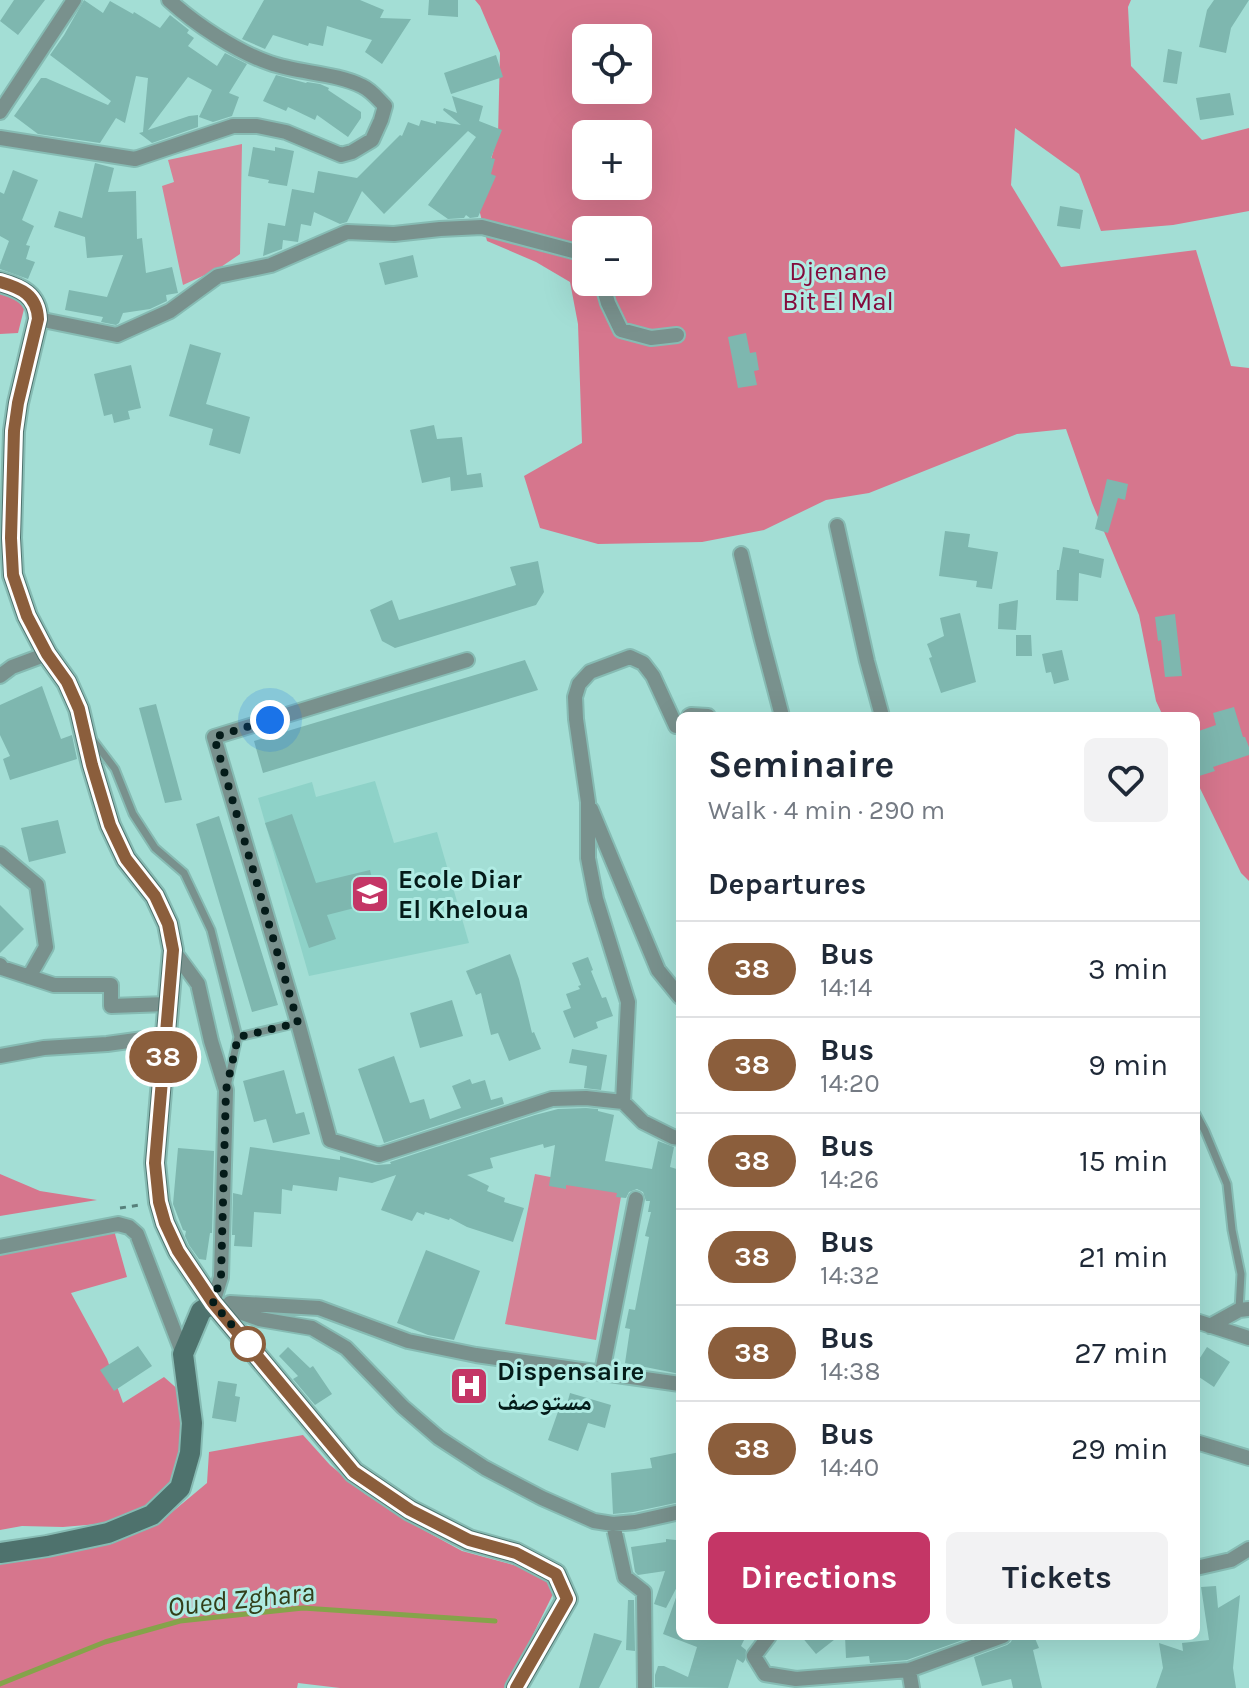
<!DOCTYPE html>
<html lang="en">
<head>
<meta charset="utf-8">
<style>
	body { margin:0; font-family:Karla,"Noto Naskh Arabic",sans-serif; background:#f2f2f3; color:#1f2937; height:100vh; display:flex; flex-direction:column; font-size:30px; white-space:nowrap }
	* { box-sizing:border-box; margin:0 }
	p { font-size:26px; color:#747a83 }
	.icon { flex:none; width:44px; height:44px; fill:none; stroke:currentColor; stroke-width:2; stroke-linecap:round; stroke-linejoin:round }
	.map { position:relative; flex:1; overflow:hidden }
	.drawer { position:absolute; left:676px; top:712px; width:524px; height:928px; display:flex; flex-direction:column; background:#fff; border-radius:12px; box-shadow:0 8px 32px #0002 }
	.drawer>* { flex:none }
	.badge { padding:0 16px; border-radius:26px; font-size:28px; line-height:52px }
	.controls { position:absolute; left:572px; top:24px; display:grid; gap:16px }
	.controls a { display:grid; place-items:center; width:80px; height:80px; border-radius:12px; background:#fff; box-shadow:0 8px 32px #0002; font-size:40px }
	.you { position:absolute; width:40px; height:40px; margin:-20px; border:6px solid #fff; border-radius:50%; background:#1a73e8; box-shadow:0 0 0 12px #1a73e833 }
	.map>.badge { position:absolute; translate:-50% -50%; box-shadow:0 0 0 4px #fff }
	h2 { padding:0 32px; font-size:30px; line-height:72px }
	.round { display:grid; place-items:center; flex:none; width:84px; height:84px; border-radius:12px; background:#f2f2f3 }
	.overview { display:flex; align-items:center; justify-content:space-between; height:136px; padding:0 32px }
	h1 { font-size:38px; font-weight:700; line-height:60px }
	.button { display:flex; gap:16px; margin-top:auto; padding:16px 32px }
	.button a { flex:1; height:92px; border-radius:12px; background:#c43666; color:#fff; font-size:32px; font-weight:700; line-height:92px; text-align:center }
	.button a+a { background:#f2f2f3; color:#1f2937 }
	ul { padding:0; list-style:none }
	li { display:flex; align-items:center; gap:24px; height:96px; padding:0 32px; border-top:2px solid #e0e1e3 }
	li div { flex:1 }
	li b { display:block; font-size:30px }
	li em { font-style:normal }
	li .badge { min-width:88px; font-weight:700; text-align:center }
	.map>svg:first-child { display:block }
</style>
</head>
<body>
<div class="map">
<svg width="1249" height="1688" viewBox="0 0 1249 1688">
	<rect width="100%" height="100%" fill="#a3ded5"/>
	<path fill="#8ed2c8" d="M375 781 394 843 437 832 469 943 309 976 258 798 312 782 316 797Z"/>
	<path fill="#d68195" d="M242 144 240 254 218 269 183 285 162 186 174 182 168 160Z
		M535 1174 622 1191 596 1340 505 1324Z"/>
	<path fill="#d6768d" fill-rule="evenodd" d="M475 0H1131L1128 7 1131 66 1202 140 1249 128V211L1173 225 1101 231 1079 174 1015 128 1011 185 1061 267 1196 250 1231 366 1249 368V881L1241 873 1196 780V716H1163L1156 701 1139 615 1092 503 1066 429 1017 434 869 493 826 500 764 530 702 542 598 544 540 528 524 476 582 443 578 324 570 282 536 262 487 241 478 205 498 135 500 53 480 6ZM586 38H638V90H586ZM586 134H638V186H586ZM586 230H638V282H586Z
		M0 283 25 305 18 333 0 334Z
		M0 1174 40 1191 97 1200 0 1216Z
		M112 1223 127 1277 71 1293 107 1359 123 1403 164 1377 181 1392 183 1429 175 1486 142 1512 98 1524 63 1527 22 1526 0 1530V1241Z
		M303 1435 330 1465 365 1494 418 1527 462 1551 543 1573 554 1592 514 1673 511 1688H340L298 1683 297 1688H0V1559L108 1540 165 1518 207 1483 209 1452Z"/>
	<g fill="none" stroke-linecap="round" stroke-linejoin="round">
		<path stroke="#85a34a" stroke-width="5" d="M0 1684 105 1642 180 1621 303 1608 495 1621"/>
	</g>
	<path fill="#7eb7af" d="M14 0H45L18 35 0 21Z
		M84 0 103 13 110 1 133 14 134 12 160 28 170 15 189 30 187 33 194 38 188 46 217 66 225 53 247 64 229 93 239 97 232 116 213 122 199 117 212 90 188 77 148 130 189 116 198 115V127L152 143 139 133 143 132 148 78 136 76 125 123 116 118 100 143 38 134 14 116 41 78H46L108 105 111 101 50 55 64 35Z
		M264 0H360L384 10 380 18 411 19 382 64 365 52 372 40 327 26 323 46 309 43 308 46 273 35 265 49 242 39Z
		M429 0H458V17L428 15Z
		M1214 0H1249L1231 28 1226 53 1199 47 1207 10Z
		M1168 49 1182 52 1177 84 1163 82Z
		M496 55 503 77 451 94 444 73Z
		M276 75 306 83 307 82 320 84 329 88 328 90 361 112V118L348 137 317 115 315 120 288 107 286 111 263 101Z
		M1230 93 1234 115 1200 120 1196 98Z
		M452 96 483 106 479 121 502 130 491 158 495 159 491 174 496 176 478 217 470 218 466 215 464 218 448 219 428 205 476 137 468 131 384 214 362 191 347 222 340 224 314 212 311 226 301 224 298 242 283 240 282 249 263 256 268 223 285 226 292 189 314 193 318 171 357 178 400 135 402 136 408 122 419 126 421 120 436 124V121L461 125 443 110 444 108 457 113Z
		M253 147 275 151V147L294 151 287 186 268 183 269 180 248 176Z
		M95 163 114 168 108 192 136 191 137 239 142 238 146 273 172 267 178 293 166 295 167 301 150 309 123 313 119 323 116 325 101 322 103 317 65 310 69 290 107 297 123 255 87 258 85 237 54 227 59 211 82 218Z
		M13 170 38 180 22 220 34 226 26 245 30 246 26 259 35 262 28 279 0 269V265L9 241 0 236V192L4 194Z
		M1060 206 1083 210 1080 229 1057 226Z
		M413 255 418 277 385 285 379 263Z
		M746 333 750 353 756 352 759 370 754 371 757 385 738 388 728 337Z
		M190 344 221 353 206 404 250 417 240 454 209 445 213 429 169 416Z
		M131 365 141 408 128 411 130 419 114 423 112 414 104 416 94 374Z
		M434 425 437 439 462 437 467 475 481 473 483 487 451 491 450 477 422 483 410 430Z
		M1107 479 1128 484 1125 500 1118 498 1108 533 1095 529Z
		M945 531 970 534 968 547 998 552 992 589 976 587 977 581 939 576Z
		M1063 547 1079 550V553L1104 559 1101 578 1079 573 1078 601 1056 600 1057 570H1059Z
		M538 561 544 592 536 605 395 648 382 641 370 610 392 600 399 620 516 585 510 567Z
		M1018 600 1016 630 998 629 999 604Z
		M960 613 976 682 941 693 929 658 932 657 927 644 944 636 940 618Z
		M1175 614 1182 676 1165 677 1161 640 1158 641 1155 617Z
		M1016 635H1031L1032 656H1016Z
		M1062 650 1069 680 1054 684 1051 672 1046 673 1042 654Z
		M525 660 538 690 263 773 254 741Z
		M42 686 61 739 72 735 77 759 10 780 3 759 10 756 0 735V705Z
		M156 704 182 800 165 803 139 708Z
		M1234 707 1243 737H1245L1249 747V755L1213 767 1215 771 1196 777V732L1216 725 1213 713Z
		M292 814 316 883 370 870 378 902 327 915 336 939 309 948 265 823Z
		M219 816 278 1005 252 1012 196 824Z
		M58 820 66 853 29 862 21 828Z
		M0 905 24 929 0 953Z
		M510 954 519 979 532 1033 534 1032 541 1049 509 1061 498 1033 491 1035 481 993 476 995 466 971Z
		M588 957 593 970 591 971 602 998 606 997 613 1016 596 1022 598 1028 574 1038 563 1011 571 1008 566 994 580 989 578 986 581 985 572 963Z
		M452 1000 463 1036 420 1048 410 1013Z
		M572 1049 607 1055 601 1090 584 1088 587 1066 569 1063Z
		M394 1056 410 1103 424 1099 430 1119 461 1108 452 1086 470 1079 472 1084 485 1080 491 1100 502 1097 504 1104 384 1143 358 1069Z
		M284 1070 296 1114 304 1112 310 1134 273 1143 266 1119 254 1122 243 1081Z
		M586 1108 598 1109V1111L614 1115 605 1161 652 1169 658 1141 674 1147 670 1167 680 1170V1374L625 1363 630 1329 625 1328 629 1309 635 1310 649 1237 645 1236 651 1212H648L650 1201H646L643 1192 637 1189 629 1192 626 1198 616 1197 617 1193 566 1185V1189L549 1186 555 1145 544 1148 543 1144 490 1158 493 1168 467 1175 489 1186 487 1191 505 1198 504 1202 524 1208 513 1242 467 1227 450 1218 449 1220 425 1212 424 1215 417 1212 412 1221 381 1210 396 1175 372 1183 339 1177 337 1191 293 1185 292 1191 282 1189 281 1214 254 1212 252 1247 234 1246 235 1235H232L233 1193 242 1195 250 1147 340 1160V1156L376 1165 391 1164 390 1162 535 1115 558 1109Z
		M178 1148 214 1151 212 1233H210L206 1260 199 1259 189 1245 185 1236 186 1231 183 1230 173 1204Z
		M426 1250 480 1271 454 1340 428 1335 397 1323Z
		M138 1346 152 1366 114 1391 100 1370Z
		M288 1347 310 1368 313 1366 332 1394 315 1405 293 1379 298 1376 279 1356Z
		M1207 1347 1230 1362 1214 1387 1196 1375V1364Z
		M218 1381 237 1384 235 1396 240 1397 236 1422 212 1418Z
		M570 1393 611 1405 605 1428 588 1423 578 1451 548 1440 560 1406 566 1408Z
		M680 1452V1502L633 1512 613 1514 611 1473 652 1468 650 1458Z
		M678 1533 680 1534V1581L666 1608 654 1604 665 1571 638 1575 635 1572 631 1547 666 1542V1539L676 1540Z
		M1216 1586 1218 1608 1240 1595 1233 1668 1236 1688H1156L1163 1668 1159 1643 1183 1651 1182 1643 1209 1640 1201 1587Z
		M678 1592H680V1636H746L741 1646 746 1650 745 1660 743 1663 737 1659 728 1688 655 1687V1675L658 1666H664L688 1677 697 1647 663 1634Z
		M628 1600H634L635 1651 626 1650Z
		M594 1633 622 1641 599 1688H579Z
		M801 1636H839L816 1654Z
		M845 1636H974L907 1660 870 1663 869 1656 846 1658Z
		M1013 1636H1034L1039 1648 1033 1650 1042 1688H1013L1011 1679 982 1686 974 1657 1007 1645 1011 1642Z"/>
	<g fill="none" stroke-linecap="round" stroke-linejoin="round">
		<g stroke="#86bbb3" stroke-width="11">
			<path id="lane" d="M93 740 115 769 133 814 155 848 184 873 211 930 238 1037 227 1086
				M238 1037 298 1023
				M1196 1114 1205 1131 1227 1184 1232 1230 1241 1274 1239 1310"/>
		</g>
		<g stroke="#86bbb3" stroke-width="18">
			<path id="street" d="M0 112 74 0
				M0 138 135 159 233 126H257L286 132 341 155 352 152 372 140 381 120 385 106C378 99 371 90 362 86 336 73 298 73 270 63 237 52 195 24 169 0
				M602 282 608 303 621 330 651 338 677 335
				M38 319 117 335 170 311 218 276 271 265 347 232 394 234 440 229 482 227 577 252 586 258
				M837 526 867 661 882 716
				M741 554 761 636 782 716
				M467 660 214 737 298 1023 330 1140 379 1155 552 1099 586 1098 623 1102 643 1122 673 1137 680 1138
				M0 676 12 667 47 654
				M689 716 691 715 708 716
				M591 809 658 970 680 997
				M0 854 37 885 46 947 29 977
				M173 950 198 984 211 1041 226 1090 221 1277 213 1303
				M0 965 2 968 54 985H111V1006L167 1004
				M0 1056 44 1048 107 1044 165 1036
				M623 1102 628 1002 596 899 588 858V802L576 719 575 697 579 684 590 672 630 657 643 663 653 676 676 726
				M0 1247 118 1224 129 1227 137 1234 183 1354
				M230 1303 319 1308 408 1341 476 1355 680 1384
				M216 1304 259 1319 312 1328 346 1348 403 1407 439 1438 485 1468 542 1498 594 1521 613 1524 635 1522 680 1512
				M1196 1321 1249 1338
				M1210 1326 1239 1310 1249 1309
				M602 1372 636 1199
				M1196 1442 1249 1458
				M613 1524 625 1577 644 1592 645 1688
				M1196 1568 1231 1560 1249 1549
				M769 1636 754 1656 765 1674 796 1679 909 1670 912 1688
				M909 1670 1003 1636"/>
		</g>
		<g stroke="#86bbb3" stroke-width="24">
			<path id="secondary" d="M0 282C21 288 37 295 38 319L18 403 14 431 11 538 13 575 27 616 47 654 67 682 79 709 92 765 110 825 126 859 155 896 168 924 173 950 155 1163 159 1202 165 1223 178 1251 213 1303 354 1472 410 1510 469 1540 516 1553 556 1574 567 1599 516 1688
				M0 1553 47 1546 108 1533 152 1515 180 1488 190 1453 192 1423 183 1354 201 1311 213 1303"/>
		</g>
		<path stroke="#57807b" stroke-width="3" stroke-dasharray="6 6" stroke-linecap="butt" d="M120 1208 140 1205"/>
		<use href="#lane" stroke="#79918d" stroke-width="7"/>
		<use href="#street" stroke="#79918d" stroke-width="14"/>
		<use href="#secondary" stroke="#4e726d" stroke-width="20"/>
	</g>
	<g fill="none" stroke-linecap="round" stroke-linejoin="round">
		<g stroke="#fff" stroke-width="18">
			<path id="line" d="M0 282C21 288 37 295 38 319L18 403 14 431 11 538 13 575 27 616 47 654 67 682 79 709 92 765 110 825 126 859 155 896 168 924 173 950 155 1163 159 1202 165 1223 178 1251 213 1303 354 1472 410 1510 469 1540 516 1553 556 1574 567 1599 516 1688"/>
		</g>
		<use href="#line" stroke="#8b5e3c" stroke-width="12"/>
		<path stroke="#041b19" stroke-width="8" stroke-dasharray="0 14.4" d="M248 1344 249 1345 213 1303 221 1277 226 1090 238 1037 298 1023 214 737 270 720"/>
	</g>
	<defs>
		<g id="school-square" transform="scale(2)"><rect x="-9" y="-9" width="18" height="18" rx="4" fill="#c43666" stroke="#b0ebe3"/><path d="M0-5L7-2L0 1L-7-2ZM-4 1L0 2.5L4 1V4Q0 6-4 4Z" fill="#fff"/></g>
		<g id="hospital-square" transform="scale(2)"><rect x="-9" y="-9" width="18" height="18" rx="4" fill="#c43666" stroke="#b0ebe3"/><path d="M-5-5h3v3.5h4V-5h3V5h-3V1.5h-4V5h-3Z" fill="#fff"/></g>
	</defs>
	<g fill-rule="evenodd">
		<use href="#school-square" x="370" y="894"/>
		<use href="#hospital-square" x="469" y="1386"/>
	</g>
	<circle fill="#fff" stroke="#8b5e3c" stroke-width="4" cx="248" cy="1344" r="16"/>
	<g text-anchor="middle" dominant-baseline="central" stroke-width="6" stroke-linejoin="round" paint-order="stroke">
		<g font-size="26" fill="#830b3c" stroke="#b0ebe3">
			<text x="838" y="271">Djenane<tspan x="838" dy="30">Bit El Mal</tspan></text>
		</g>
		<g font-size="26" font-weight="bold" fill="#041b19" stroke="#b0ebe3" text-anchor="start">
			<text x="398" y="879">Ecole Diar<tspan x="398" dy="30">El Kheloua</tspan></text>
			<text x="497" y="1371">Dispensaire<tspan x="497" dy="30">مستوصف</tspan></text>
		</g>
		<g font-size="28" font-style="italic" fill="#323f1a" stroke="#b0ebe3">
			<text transform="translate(241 1599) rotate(-6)">Oued Zghara</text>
		</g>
	</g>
</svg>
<div class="controls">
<a><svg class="icon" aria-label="locate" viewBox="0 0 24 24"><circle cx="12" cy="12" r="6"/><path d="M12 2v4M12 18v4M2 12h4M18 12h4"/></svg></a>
<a>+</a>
<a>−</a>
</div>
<div class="you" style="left:270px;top:720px"></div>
<b class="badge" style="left:163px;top:1057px;background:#8b5e3c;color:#fff">38</b>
<section class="drawer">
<div class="overview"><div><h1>Seminaire</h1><p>Walk · 4 min · 290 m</p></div><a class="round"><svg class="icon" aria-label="heart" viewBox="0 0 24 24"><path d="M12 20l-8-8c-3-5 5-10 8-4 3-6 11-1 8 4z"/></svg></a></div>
<h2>Departures</h2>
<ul>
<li><span class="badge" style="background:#8b5e3c;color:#fff">38</span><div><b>Bus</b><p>14:14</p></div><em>3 min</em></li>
<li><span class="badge" style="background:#8b5e3c;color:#fff">38</span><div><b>Bus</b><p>14:20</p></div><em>9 min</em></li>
<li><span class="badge" style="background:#8b5e3c;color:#fff">38</span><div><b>Bus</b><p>14:26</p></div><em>15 min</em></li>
<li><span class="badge" style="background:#8b5e3c;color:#fff">38</span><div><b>Bus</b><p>14:32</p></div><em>21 min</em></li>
<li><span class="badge" style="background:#8b5e3c;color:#fff">38</span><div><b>Bus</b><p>14:38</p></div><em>27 min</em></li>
<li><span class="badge" style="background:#8b5e3c;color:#fff">38</span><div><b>Bus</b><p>14:40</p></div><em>29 min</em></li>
</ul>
<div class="button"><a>Directions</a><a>Tickets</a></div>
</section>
</div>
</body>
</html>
